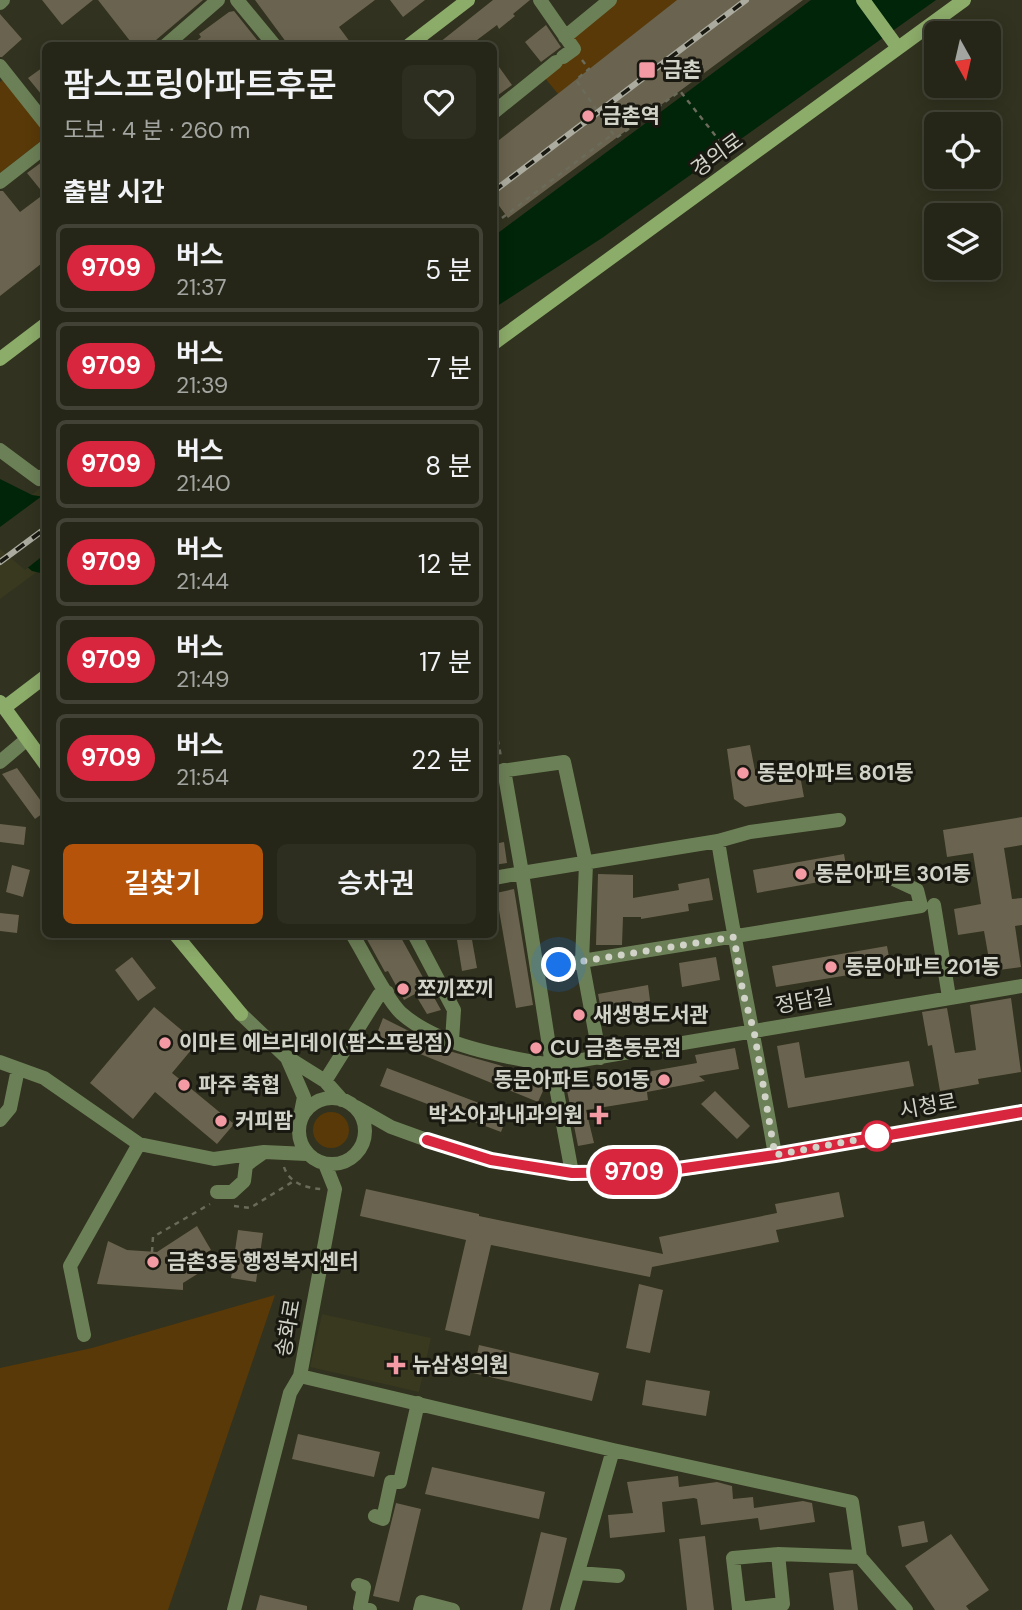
<!DOCTYPE html>
<html lang="ko">
<head>
<meta charset="utf-8">
<style>
	body { margin:0; font-family:"DM Sans","Noto Sans KR",sans-serif; background:#2d2e20; color:#f1f3f6; height:100vh; display:flex; flex-direction:column; font-size:26px; white-space:nowrap }
	* { box-sizing:border-box; margin:0 }
	p { font-size:23px; color:#a3a5a1 }
	.icon { flex:none; width:38px; height:38px; fill:none; stroke:currentColor; stroke-width:2; stroke-linecap:round; stroke-linejoin:round }
	.map { position:relative; flex:1; overflow:hidden }
	.panel { position:absolute; left:42px; top:42px; width:455px; height:896px; display:flex; flex-direction:column; background:#252617; border-radius:10px; box-shadow:0 4px 18px #0003,0 0 0 2px #424336 }
	.panel>* { flex:none }
	.badge { padding:0 14px; border-radius:23px; font-size:24px; line-height:46px }
	.needle { width:46px; rotate:172deg }
	.fabs { position:absolute; left:924px; top:21px; display:grid; gap:14px }
	.fabs a { display:grid; place-items:center; width:77px; height:77px; border-radius:10px; background:#252617; box-shadow:0 4px 18px #0003,0 0 0 2px #424336; font-size:35px }
	.you { position:absolute; width:35px; height:35px; margin:-18px; border:5px solid #fff; border-radius:50%; background:#1a73e8; box-shadow:0 0 0 10px #1a73e833 }
	.map>.badge { position:absolute; translate:-50% -50%; box-shadow:0 0 0 4px #fff }
	h2 { padding:0 21px; font-size:26px; line-height:63px }
	.round { display:grid; place-items:center; flex:none; width:74px; height:74px; border-radius:10px; background:#2d2e20 }
	.summary { display:flex; align-items:center; justify-content:space-between; height:119px; padding:0 21px }
	h1 { font-size:33px; font-weight:600; line-height:52px }
	.action { display:flex; gap:14px; margin-top:auto; padding:14px 21px }
	.action a { flex:1; height:80px; border-radius:10px; background:#b45309; color:#fff; font-size:28px; font-weight:600; line-height:80px; text-align:center }
	.action a+a { background:#2d2e20; color:#f1f3f6 }
	ul { padding:0; list-style:none }
	li { display:flex; align-items:center; gap:21px; height:88px; margin:0 14px 10px; padding:0 7px; border:4px solid #424336; border-radius:10px }
	li div { flex:1 }
	li b { display:block; font-size:26px }
	li em { font-style:normal }
	li .badge { min-width:77px; font-weight:700; text-align:center }
	.map>svg:first-child { display:block }
</style>
</head>
<body>
<div class="map">
<svg width="1022" height="1610" viewBox="0 0 1022 1610">
	<rect width="100%" height="100%" fill="#31321f"/>
	<path fill="#39391f" d="M45 484V566L0 599V520Z
		M322 1314 431 1338 419 1392 310 1367Z"/>
	<path fill="#593908" d="M617 0H678L558 94 545 78 572 37Z
		M5 78 45 130 46 137 0 173V82Z
		M313 1130a18 18 0 1 1 36 0a18 18 0 1 1-36 0Z
		M275 1295 168 1610H0V1368L92 1348Z"/>
	<path fill="#002509" d="M811 0H936L602 238 494 308V236Z
		M0 479 32 495 45 497V574L32 571 0 544Z"/>
	<path fill="#31321f" d="M46 493 45 554 25 570 0 549V527Z"/>
	<path fill="#6a634f" d="M42 0H93L62 25Z
		M98 0H203L149 46H134Z
		M255 0H375L339 27 353 46H289Z
		M390 0H425L403 17Z
		M493 0H530L513 14 515 16 499 29 497 25 469 46H435Z
		M677 0H803L508 218 494 199V144Z
		M234 11 262 46H191L201 37 199 34 229 12Z
		M0 14 22 39 2 57H0Z
		M546 25 561 47 541 62 525 42Z
		M494 60 512 85 494 98Z
		M46 65V100L28 78Z
		M46 159V260L0 296V191H3L20 212 44 194 27 173Z
		M750 745 756 776 799 770 804 797 745 807 734 799 727 749Z
		M17 768 46 808V811L35 819 2 774Z
		M1022 817V845L1004 848 1012 899 1022 898V925L1015 926 1021 967 991 971 984 931 958 935 954 909 981 904 973 853 947 857 943 830Z
		M0 824 26 827 24 845 0 842Z
		M504 842 507 863 494 865V844Z
		M844 854 848 877 757 893 753 870Z
		M12 865 30 870 23 897 6 892Z
		M598 874 633 875V898L679 890 678 884 709 878 713 900 688 904 689 911 641 919V917H623L622 945H596Z
		M514 889 533 1005 516 1008 496 893Z
		M0 913 19 915 17 933 0 931Z
		M364 934H399L441 1010 427 1014 415 994 404 1000 388 971 385 972Z
		M456 934H471L477 968 462 971Z
		M887 946 891 968 776 987 772 966Z
		M132 957 156 988 138 1001 115 970Z
		M716 957 720 980 682 987 679 963Z
		M648 985 651 1008 602 1016 598 994Z
		M1011 998 1021 1072 978 1079 979 1084 940 1091 932 1045 928 1046 922 1012 947 1008 955 1053 976 1050 970 1005Z
		M154 1007 197 1043 172 1073 234 1124 217 1144 155 1092 133 1119 90 1083Z
		M383 1018 449 1051 499 1065 546 1084 538 1102 376 1036Z
		M799 1042 805 1078 909 1061 914 1086 788 1108 777 1046Z
		M735 1048 739 1069 699 1076 705 1081 647 1092 648 1100 586 1110 594 1143 578 1146 564 1075 566 1072 577 1071 581 1088 642 1078 641 1073 697 1063 695 1055Z
		M387 1068 508 1114 501 1132 380 1086Z
		M715 1091 750 1126 737 1139 701 1104Z
		M366 1189 479 1214V1216L663 1254 659 1237 777 1213 775 1204 839 1192 844 1217 776 1230 779 1242 652 1267 650 1277 491 1245 470 1336 445 1330 466 1240 360 1216Z
		M197 1226 211 1250 200 1256 207 1268 183 1283V1290L97 1284 108 1241 127 1250 157 1252Z
		M238 1230 263 1233 256 1282 231 1278Z
		M639 1284 663 1290 650 1353 626 1348Z
		M479 1345 599 1373 592 1401 473 1373Z
		M646 1380 710 1391 706 1416 642 1405Z
		M298 1434 380 1452 374 1477 292 1459Z
		M432 1467 545 1492 539 1519 425 1494Z
		M678 1476 679 1487 717 1482 732 1486 733 1499 753 1497 754 1508 803 1501 812 1503 815 1522 760 1530 758 1518 701 1525 697 1499 694 1498 662 1502 665 1532 610 1538 608 1515 633 1513 627 1482Z
		M396 1503 421 1509 399 1602 373 1596Z
		M924 1521 928 1542 902 1547 898 1526Z
		M541 1532 567 1538 550 1610H522Z
		M951 1534 989 1590 966 1606 969 1610H935L905 1566Z
		M705 1536 714 1610H687L679 1539Z
		M853 1570 858 1610H834L829 1573Z
		M260 1595 307 1606V1610H256Z"/>
	<g fill="none" stroke-linecap="round" stroke-linejoin="round">
		<path stroke="#6a6b5b" stroke-width="2.5" stroke-dasharray="5 5" stroke-linecap="butt" d="M582 60 589 69 576 80 616 138 680 91 730 154
			M494 224 613 134
			M494 720 501 757
			M284 1167C289 1183 306 1188 321 1189
			M234 1206 250 1208 294 1181
			M152 1252 153 1237 210 1204"/>
		<path stroke="#6c8057" stroke-width="14" d="M237 0 275 46
			M540 0 574 49 563 57
			M0 3 3 0
			M565 37 610 0
			M165 46 218 0
			M0 66 46 124
			M494 112 556 62
			M0 182 46 146
			M0 450 39 479 46 474
			M0 762 26 740
			M504 770 522 873 718 841 750 832 839 820
			M494 772 564 762 586 864 582 961 600 1058
			M718 841C735 947 757 1050 775 1155
			M934 905 949 997
			M352 934C364 953 386 999 401 1013 438 1046 505 1057 552 1065L522 873 494 878
			M414 934 454 1010 452 1041
			M537 970 582 961 921 906 917 890 876 871
			M241 1014 285 1056 325 1081 342 1100
			M287 1058 304 1097 300 1117
			M0 1062 44 1078 139 1144 214 1159 264 1152
			M325 1081 379 995 387 992
			M299 1131a33 33 0 1 1 66 0a33 33 0 1 1-66 0Z
			M356 1107 391 1127 427 1140
			M0 1120 10 1108 18 1069
			M572 1173 552 1065 1022 986
			M217 1192H232L244 1181 246 1165 264 1152 307 1154
			M84 1335 70 1266 139 1144
			M300 1376 335 1189 325 1164
			M375 1516 383 1519 391 1482H400L418 1403
			M778 1554 783 1604 739 1609 733 1558 778 1554 860 1557
			M578 1573 618 1576
			M358 1585 364 1587 360 1608 370 1610
			M234 1610 290 1393 300 1376 613 1450 852 1502 860 1557 906 1610
			M420 1610 422 1602 453 1610
			M567 1610 613 1450"/>
		<path stroke="#8cac6a" stroke-width="14" d="M863 0 898 48
			M408 46 468 0
			M494 343 964 0
			M0 359 46 324
			M0 702 46 765
			M4 708 46 676
			M175 934 241 1014
			M427 1140 491 1160 572 1173H657L775 1155 1022 1112"/>
		<g stroke="#abac9f" stroke-width="6">
			<path id="rail" d="M494 191 746 0
				M0 562 46 528"/>
		</g>
		<use href="#rail" stroke="#191911" stroke-width="3.5" stroke-dasharray="10" stroke-linecap="butt"/>
	</g>
	<g fill="none" stroke-linecap="round" stroke-linejoin="round">
		<g stroke="#fff" stroke-width="16">
			<path id="line" d="M427 1140 491 1160 572 1173 657 1172 775 1155 1022 1112"/>
		</g>
		<use href="#line" stroke="#d7263d" stroke-width="10"/>
		<path stroke="#d2d3c8" stroke-width="7" stroke-dasharray="0 12.6" d="M559 965 734 937 743 993 754 1031 775 1155 877 1136"/>
	</g>
	<g fill="#f49aa4" stroke="#191911" stroke-width="2.5">
		<rect x="638" y="61" width="18" height="18" rx="3.5"/>
		<circle cx="588" cy="116" r="7"/>
		<circle cx="743" cy="773" r="7"/>
		<circle cx="801" cy="874" r="7"/>
		<circle cx="831" cy="967" r="7"/>
		<circle cx="403" cy="989" r="7"/>
		<circle cx="579" cy="1015" r="7"/>
		<circle cx="165" cy="1043" r="7"/>
		<circle cx="536" cy="1048" r="7"/>
		<circle cx="664" cy="1080" r="7"/>
		<circle cx="184" cy="1085" r="7"/>
		<path d="M595.5 1104.5h7v7h7v7h-7v7h-7v-7h-7v-7h7z"/>
		<circle cx="221" cy="1121" r="7"/>
		<circle cx="153" cy="1262" r="7"/>
		<path d="M392.5 1354.5h7v7h7v7h-7v7h-7v-7h-7v-7h7z"/>
	</g>
	<circle fill="#fff" stroke="#d7263d" stroke-width="3.5" cx="877" cy="1136" r="14"/>
	<g text-anchor="middle" dominant-baseline="central" stroke-width="6" stroke-linejoin="round" paint-order="stroke">
		<g font-size="21" font-weight="bold" fill="#d2d3c8" stroke="#191911" text-anchor="start">
			<text x="663" y="70">금촌</text>
			<text x="602" y="116">금촌역</text>
			<text x="757" y="773">동문아파트 801동</text>
			<text x="815" y="874">동문아파트 301동</text>
			<text x="845" y="967">동문아파트 201동</text>
			<text x="417" y="989">쪼끼쪼끼</text>
			<text x="593" y="1015">새생명도서관</text>
			<text x="179" y="1043">이마트 에브리데이(팜스프링점)</text>
			<text x="550" y="1048">CU 금촌동문점</text>
			<text x="650" y="1080" text-anchor="end">동문아파트 501동</text>
			<text x="198" y="1085">파주 축협</text>
			<text x="583" y="1115" text-anchor="end">박소아과내과의원</text>
			<text x="235" y="1121">커피팜</text>
			<text x="167" y="1262">금촌3동 행정복지센터</text>
			<text x="412" y="1365">뉴삼성의원</text>
		</g>
		<g font-size="21" fill="#d2d3c8" stroke="#191911">
			<text transform="translate(717 155) rotate(-36)">경의로</text>
			<text transform="translate(804 1001) rotate(-10)">정담길</text>
			<text transform="translate(928 1106) rotate(-10)">시청로</text>
			<text transform="translate(288 1328) rotate(-80)">송화로</text>
		</g>
	</g>
</svg>
<div class="fabs">
<a><svg class="needle" viewBox="-14 -14 28 28"><path d="M0-13l5 13h-10z" fill="#e53935"/><path d="M0 13l5-13h-10z" fill="#a3a5a1"/></svg></a>
<a><svg class="icon" aria-label="locate" viewBox="0 0 24 24"><circle cx="12" cy="12" r="6"/><path d="M12 2v4M12 18v4M2 12h4M18 12h4"/></svg></a>
<a><svg class="icon" aria-label="layers" viewBox="0 0 24 24"><path d="M12 4l9 5-9 5-9-5zM3 14l9 5 9-5"/></svg></a>
</div>
<div class="you" style="left:559px;top:965px"></div>
<b class="badge" style="left:634px;top:1172px;background:#d7263d;color:#fff">9709</b>
<section class="panel">
<div class="summary"><div><h1>팜스프링아파트후문</h1><p>도보 · 4 분 · 260 m</p></div><a class="round"><svg class="icon" aria-label="heart" viewBox="0 0 24 24"><path d="M12 20l-8-8c-3-5 5-10 8-4 3-6 11-1 8 4z"/></svg></a></div>
<h2>출발 시간</h2>
<ul>
<li><span class="badge" style="background:#d7263d;color:#fff">9709</span><div><b>버스</b><p>21:37</p></div><em>5 분</em></li>
<li><span class="badge" style="background:#d7263d;color:#fff">9709</span><div><b>버스</b><p>21:39</p></div><em>7 분</em></li>
<li><span class="badge" style="background:#d7263d;color:#fff">9709</span><div><b>버스</b><p>21:40</p></div><em>8 분</em></li>
<li><span class="badge" style="background:#d7263d;color:#fff">9709</span><div><b>버스</b><p>21:44</p></div><em>12 분</em></li>
<li><span class="badge" style="background:#d7263d;color:#fff">9709</span><div><b>버스</b><p>21:49</p></div><em>17 분</em></li>
<li><span class="badge" style="background:#d7263d;color:#fff">9709</span><div><b>버스</b><p>21:54</p></div><em>22 분</em></li>
</ul>
<div class="action"><a>길찾기</a><a>승차권</a></div>
</section>
</div>
</body>
</html>
